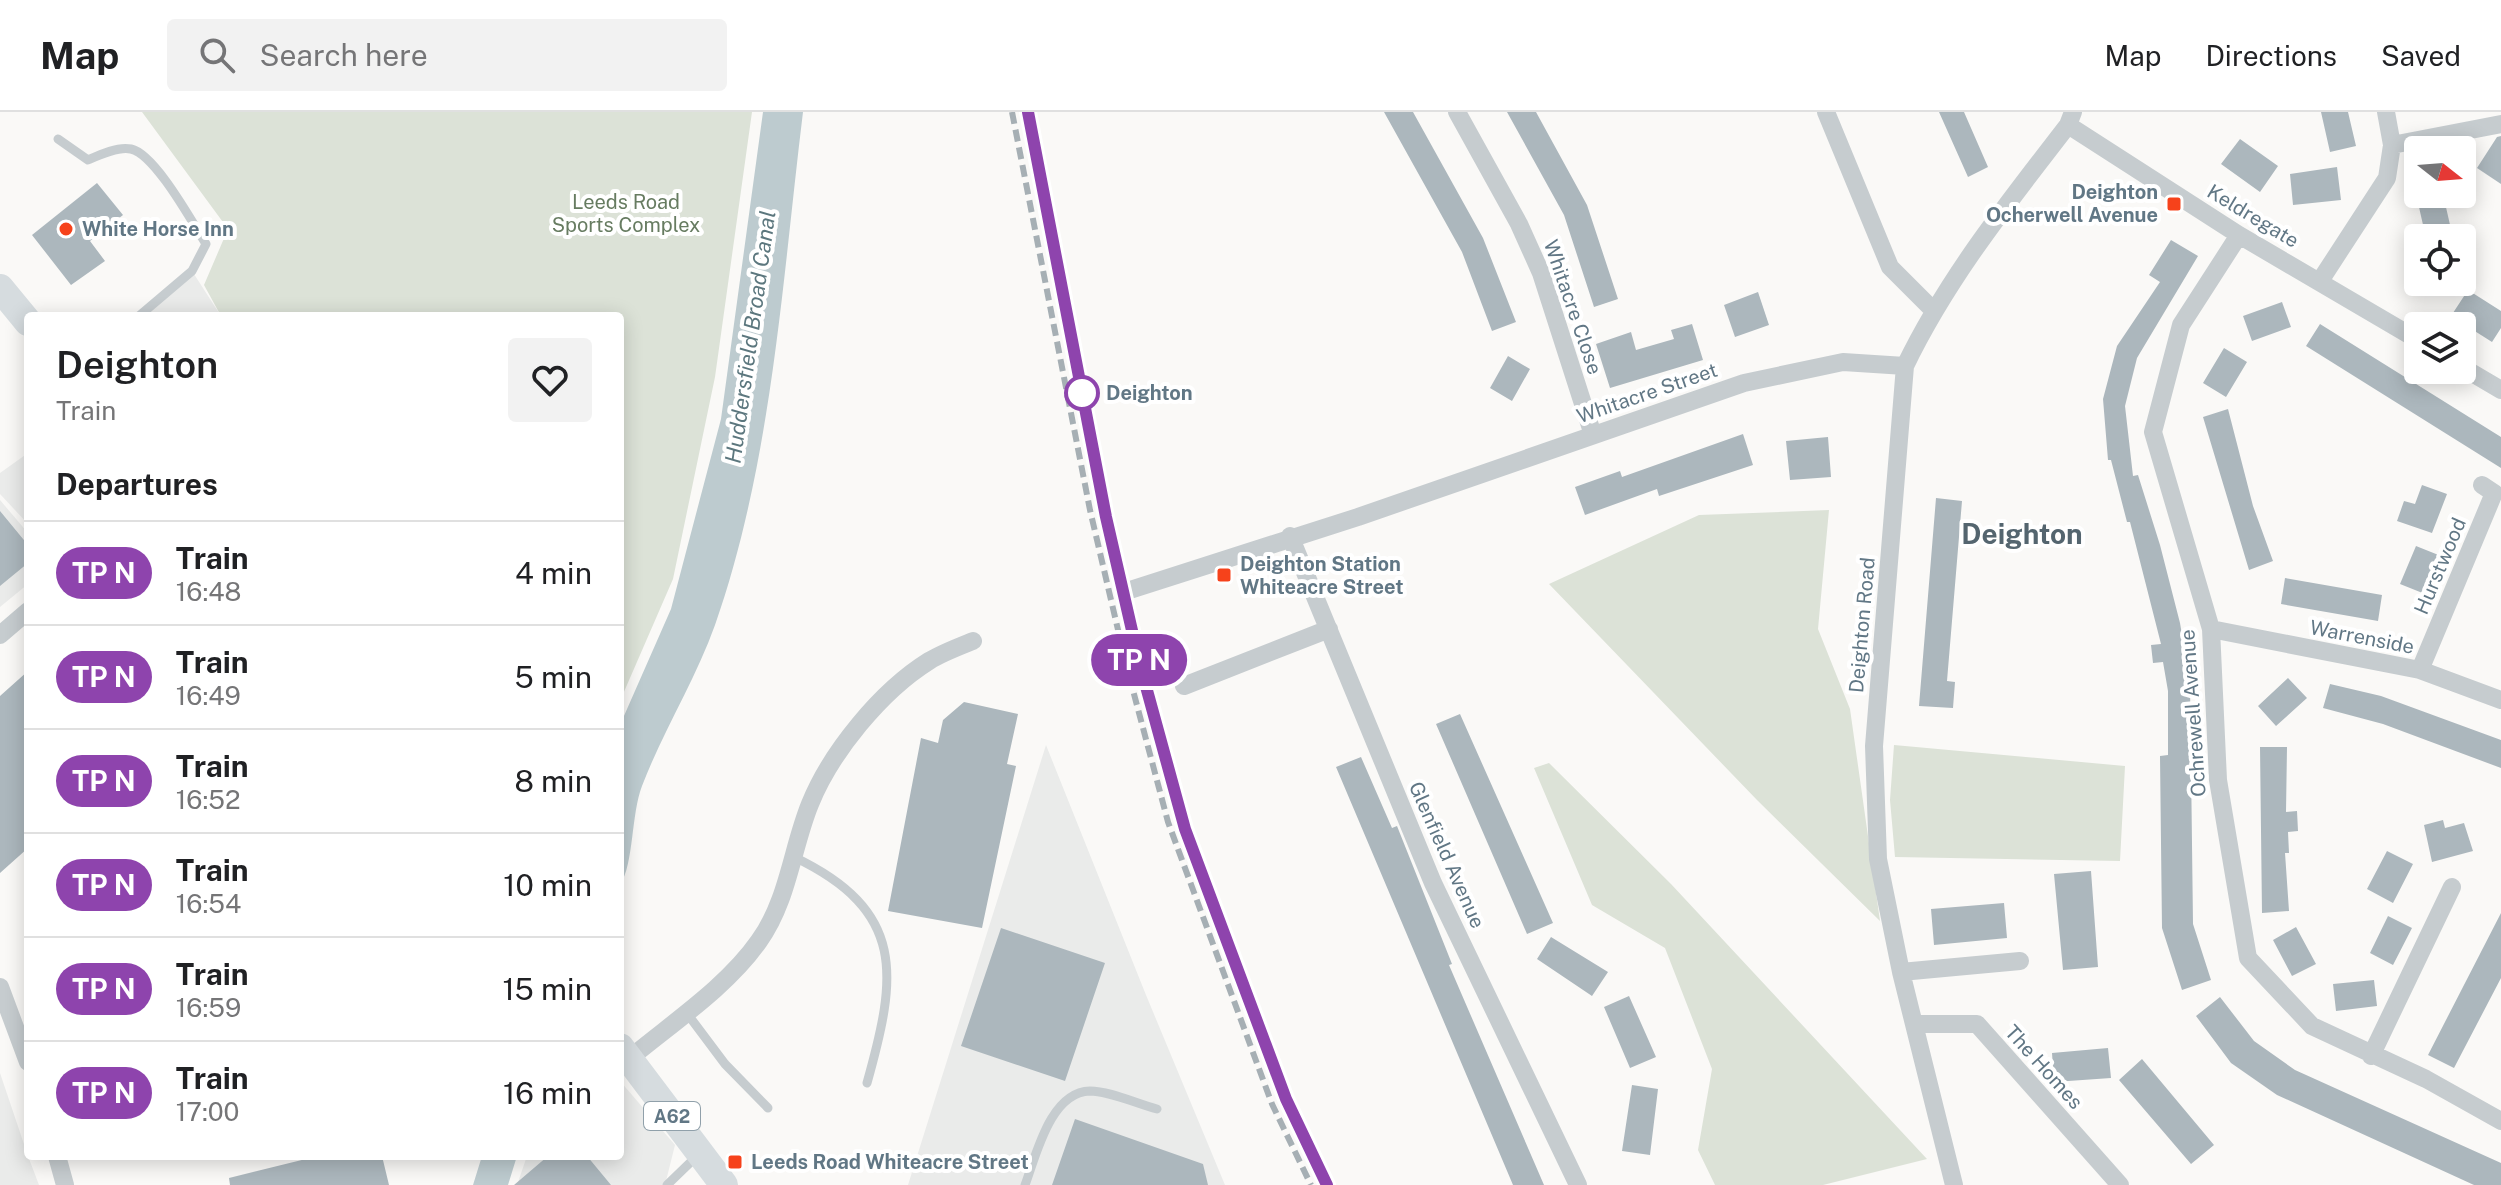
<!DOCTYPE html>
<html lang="en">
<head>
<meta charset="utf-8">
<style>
	body { margin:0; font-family:"Public Sans",sans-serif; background:#f2f2f2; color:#202124; height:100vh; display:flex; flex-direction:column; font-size:30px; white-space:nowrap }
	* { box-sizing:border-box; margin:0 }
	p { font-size:26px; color:#757577 }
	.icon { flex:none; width:44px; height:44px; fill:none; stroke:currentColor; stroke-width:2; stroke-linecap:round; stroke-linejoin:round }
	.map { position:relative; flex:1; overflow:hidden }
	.drawer { position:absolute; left:24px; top:200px; width:600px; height:848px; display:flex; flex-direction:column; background:#fff; border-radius:8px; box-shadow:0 4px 20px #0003 }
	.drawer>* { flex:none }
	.badge { padding:0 16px; border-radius:26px; font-size:28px; line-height:52px }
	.needle { width:52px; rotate:107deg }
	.fabs { position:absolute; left:2404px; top:24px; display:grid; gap:16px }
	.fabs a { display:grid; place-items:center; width:72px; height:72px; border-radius:8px; background:#fff; box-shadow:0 4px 20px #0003; font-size:40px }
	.map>.badge { position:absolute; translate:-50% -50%; box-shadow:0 0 0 4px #fff }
	h2 { padding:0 32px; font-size:30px; line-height:72px }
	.round { display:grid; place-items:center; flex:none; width:84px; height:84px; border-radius:8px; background:#f2f2f2 }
	.overview { display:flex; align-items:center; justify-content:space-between; height:136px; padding:0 32px }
	h1 { font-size:38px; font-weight:600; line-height:60px }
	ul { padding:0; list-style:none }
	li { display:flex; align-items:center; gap:24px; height:104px; padding:0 32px; border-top:2px solid #e0e0e0 }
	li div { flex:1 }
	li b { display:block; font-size:30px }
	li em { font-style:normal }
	li .badge { min-width:88px; font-weight:700; text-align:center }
	header { display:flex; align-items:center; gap:48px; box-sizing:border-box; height:112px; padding:0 40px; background:#fff; border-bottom:2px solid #e0e0e0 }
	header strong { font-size:38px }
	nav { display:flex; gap:44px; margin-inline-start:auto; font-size:28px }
	.search { width:560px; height:72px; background:#f2f2f2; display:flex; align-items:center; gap:20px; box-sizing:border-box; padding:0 28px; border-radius:8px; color:#757577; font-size:30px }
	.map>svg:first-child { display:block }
</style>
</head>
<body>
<header>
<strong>Map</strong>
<div class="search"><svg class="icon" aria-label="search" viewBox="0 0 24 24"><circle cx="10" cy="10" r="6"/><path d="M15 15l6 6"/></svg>Search here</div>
<nav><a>Map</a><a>Directions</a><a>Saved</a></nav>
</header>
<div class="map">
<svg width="2501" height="1073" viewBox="0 0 2501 1073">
	<rect width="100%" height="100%" fill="#faf9f7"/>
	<path fill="#eaebea" d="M192 159 221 204H140Z
		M28 341V412L0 382V361Z
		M0 388 28 421V472L0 495Z
		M1046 633 1146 883 1225 1073H908Z
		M0 961 28 1044 39 1073H0Z
		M620 969 675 1033 665 1073H517L527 1044H620Z"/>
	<path fill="#dce2d7" d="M142 0H752L715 265 673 467 620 589V204H221L204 173 228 117Z
		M1829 398 1818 517 1850 597 1880 809 1757 688 1549 472 1699 403Z
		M1894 633 2125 654 2120 749 1895 745 1890 688Z
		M1549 651 1671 772 1927 1047 1823 1073H1715L1698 1038 1712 957 1665 836 1592 793 1534 656Z"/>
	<path fill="#bdcbcf" d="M763 0H803C782 171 772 350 715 513 695 569 663 619 642 674 631 702 634 752 620 773V613L671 497 721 307Z
		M482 1044H517L508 1073H473Z"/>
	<path fill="#acb7bd" d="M1384 0H1413L1483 126 1516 210 1492 219 1462 140Z
		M1507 0H1536L1587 93 1618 187 1594 195 1564 103Z
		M1939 0H1964L1988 55 1968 65Z
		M2321 0H2348L2356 34 2330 40Z
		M2501 24V72L2477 56 2497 25Z
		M2240 27 2278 54 2260 80 2221 52Z
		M2337 55 2341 88 2293 93 2290 62Z
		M97 71 123 103 90 129 105 149 71 173 32 123Z
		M2416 82H2443L2453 126H2426Z
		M2171 128 2198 144 2137 246 2125 294 2133 364 2138 363 2160 433 2180 511 2190 571 2193 812 2211 868 2182 878 2162 816 2160 644 2168 643V579L2163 550 2153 551 2151 533 2161 532 2130 410H2127L2111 348H2108L2103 287 2117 234 2160 170 2149 163Z
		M2468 178 2501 199V216L2492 230 2451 204Z
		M1758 180 1769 213 1735 225 1724 193Z
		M2282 190 2291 215 2252 229 2243 204Z
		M1692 212 1703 248 1610 276 1596 232 1631 220 1636 238 1674 227 1671 218Z
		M2320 212 2501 325V356L2306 234Z
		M2224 236 2247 250 2226 285 2203 271Z
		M1508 244 1530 257 1512 289 1490 276Z
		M2228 297 2253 394 2273 449 2249 458 2203 305Z
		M1743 322 1753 353 1659 384 1657 377 1585 403 1575 375 1620 359 1622 365Z
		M1828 325 1831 365 1790 368 1786 329Z
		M2422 373 2447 382 2432 421 2397 409 2404 389 2415 392Z
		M1936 386 1962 389 1947 569 1955 570 1953 596 1919 594Z
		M0 399 28 433V451L0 474Z
		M2416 434 2441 444 2425 482 2400 472Z
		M2285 466 2382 483 2378 509 2281 492Z
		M28 559V736L0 761V584Z
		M2288 566 2307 586 2276 614 2258 594Z
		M2330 572 2381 584 2501 628V656L2383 612 2323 596Z
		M964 590 1018 602 1007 652 1016 654 982 816 888 799 921 626 938 631 943 608Z
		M1460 602 1553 811 1527 822 1436 612Z
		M2260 635H2287L2286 700 2297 699 2298 719 2288 720 2289 741H2285L2289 799 2262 801Z
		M1361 645 1392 716 1397 714 1452 852 1449 853 1544 1073H1513L1336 655Z
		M2443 708 2445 716 2464 711 2473 739 2432 750 2424 713Z
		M2387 739 2413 752 2393 791 2367 777Z
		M2091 759 2098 855 2063 858 2054 762Z
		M2004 791 2007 826 1934 833 1931 797Z
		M2501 801V866L2454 956 2428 943Z
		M2388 804 2412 816 2393 853 2370 841Z
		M2296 815 2316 852 2292 864 2273 828Z
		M1001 816 1105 851 1065 969 961 934Z
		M1551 825 1608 860 1592 884 1537 847Z
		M2374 868 2377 894 2336 899 2333 872Z
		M1629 884 1656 945 1630 956 1604 895Z
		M2220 885 2254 929 2295 958 2501 1051V1073H2474L2277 983 2231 951 2196 904Z
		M2108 936 2111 966 2054 970 2052 941Z
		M2142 947 2214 1033 2191 1052 2119 968Z
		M1632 973 1658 977 1650 1043 1622 1039Z
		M1075 1007 1203 1052 1208 1073H1052Z
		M318 1044H382L389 1073H230L229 1066Z
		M548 1044H587L611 1073H514Z"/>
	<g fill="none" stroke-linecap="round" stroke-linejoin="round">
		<path stroke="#c6cccf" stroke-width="9" d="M58 27 88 48C99 43 118 34 131 37 155 42 192 110 206 132L192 159 139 204
			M794 745C907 799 897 864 867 971
			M686 900 725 952 768 996
			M667 1073 698 1043
			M1025 1073C1036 1044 1050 980 1090 979 1110 979 1137 992 1157 997"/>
		<path stroke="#c6cccf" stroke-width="18" d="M1457 0 1519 112 1541 161 1593 323
			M1826 0 1890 155 1932 197
			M2386 0 2392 33
			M2068 13 2239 123 2418 228
			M2239 123 2181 213 2153 320 2211 517 2218 668 2248 846 2312 914 2426 967 2501 1009
			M2320 169 2387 66 2392 33 2501 12
			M2462 255 2501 278
			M1290 424 1433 771 1578 1073
			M1130 478 1358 405 1744 271 1843 250 1905 254
			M2211 517 2420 558 2501 588
			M0 523 28 499
			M2420 558 2494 381 2482 373
			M1184 574 1329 517
			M1901 860 2020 849
			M0 875 28 950
			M1915 912H1977L2120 1073
			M2371 944 2452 775
			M629 947C672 911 727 875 759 829 788 789 792 736 810 692 831 640 881 579 929 549 942 541 958 535 973 529
			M57 1044 65 1073
			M1954 1073 1901 860 1878 747 1874 634 1905 254C1948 165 2008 91 2068 13L2073 0"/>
		<path stroke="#d6dcdf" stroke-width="28" d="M0 176 28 210
			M620 935 724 1073"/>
		<path stroke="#a6afb4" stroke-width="6" stroke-dasharray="12 6" stroke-linecap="butt" d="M1012 0 1090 398 1126 552 1168 710 1272 992 1311 1073
			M1028 0 1106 405 1139 549 1185 717 1286 987 1327 1073"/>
	</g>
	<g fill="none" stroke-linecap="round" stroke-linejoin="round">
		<g stroke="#fff" stroke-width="18">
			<path id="line" d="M1028 0 1106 405 1139 549 1185 717 1286 987 1327 1073"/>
		</g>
		<use href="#line" stroke="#8e44ad" stroke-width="12"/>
	</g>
	<g fill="#f6421b" stroke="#fff" stroke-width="3">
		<rect x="2166" y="84" width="16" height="16" rx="4"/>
		<circle cx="66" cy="117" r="8"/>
		<rect x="1216" y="455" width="16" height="16" rx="4"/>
		<rect x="727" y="1042" width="16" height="16" rx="4"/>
	</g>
	<circle fill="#fff" stroke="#8e44ad" stroke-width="4" cx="1082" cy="281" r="16"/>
	<g text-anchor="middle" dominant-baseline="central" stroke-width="8" stroke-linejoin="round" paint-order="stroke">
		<rect fill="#fff" stroke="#90a0aa" stroke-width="2" x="644" y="990" width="56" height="28" rx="6"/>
		<g font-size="18" font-weight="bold" fill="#617785">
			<text x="672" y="1004">A62</text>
		</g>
		<g font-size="20" font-weight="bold" fill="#617785" stroke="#fff" text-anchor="start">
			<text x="2158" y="80" text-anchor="end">Deighton<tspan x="2158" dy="23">Ocherwell Avenue</tspan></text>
			<text x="82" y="117">White Horse Inn</text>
			<text x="1240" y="452">Deighton Station<tspan x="1240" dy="23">Whiteacre Street</tspan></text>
			<text x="751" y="1050">Leeds Road Whiteacre Street</text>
		</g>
		<g font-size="20" fill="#677c61" stroke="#fff">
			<text x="626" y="90">Leeds Road<tspan x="626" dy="23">Sports Complex</tspan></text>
		</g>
		<g font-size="20" fill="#617785" stroke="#fff">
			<text transform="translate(2253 104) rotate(31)">Keldregate</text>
			<text transform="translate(1573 195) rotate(71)">Whitacre Close</text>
			<text transform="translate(1647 281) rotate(-19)">Whitacre Street</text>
			<text transform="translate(2440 454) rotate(-67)">Hurstwood</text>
			<text transform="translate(1862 513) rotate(-85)">Deighton Road</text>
			<text transform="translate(2362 525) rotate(11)">Warrenside</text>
			<text transform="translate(2193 601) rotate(-94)">Ochrewell Avenue</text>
			<text transform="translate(1447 743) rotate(66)">Glenfield Avenue</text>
			<text transform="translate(2044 955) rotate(48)">The Homes</text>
		</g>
		<g font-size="20" font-weight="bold" fill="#617785" stroke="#fff" text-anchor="start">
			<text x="1106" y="281">Deighton</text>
		</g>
		<g font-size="22" font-style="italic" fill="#5c777e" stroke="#fff">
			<text transform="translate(750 225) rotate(-82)">Huddersfield Broad Canal</text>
		</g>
		<g font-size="28" font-weight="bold" fill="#54656f" stroke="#fff">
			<text x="2022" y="421">Deighton</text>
		</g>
	</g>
</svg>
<div class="fabs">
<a><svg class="needle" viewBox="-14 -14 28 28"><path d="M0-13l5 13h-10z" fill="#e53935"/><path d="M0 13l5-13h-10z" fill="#757577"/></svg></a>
<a><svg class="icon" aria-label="locate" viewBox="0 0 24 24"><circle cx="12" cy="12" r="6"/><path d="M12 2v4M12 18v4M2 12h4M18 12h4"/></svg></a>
<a><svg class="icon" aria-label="layers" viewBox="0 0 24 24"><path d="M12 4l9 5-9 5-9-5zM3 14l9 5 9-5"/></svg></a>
</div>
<b class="badge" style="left:1139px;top:548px;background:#8e44ad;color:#fff">TP N</b>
<section class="drawer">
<div class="overview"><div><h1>Deighton</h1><p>Train</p></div><a class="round"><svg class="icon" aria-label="heart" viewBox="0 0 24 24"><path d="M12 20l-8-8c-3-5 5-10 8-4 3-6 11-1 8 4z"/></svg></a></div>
<h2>Departures</h2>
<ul>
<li><span class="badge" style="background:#8e44ad;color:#fff">TP N</span><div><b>Train</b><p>16:48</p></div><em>4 min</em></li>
<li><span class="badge" style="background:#8e44ad;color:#fff">TP N</span><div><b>Train</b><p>16:49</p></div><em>5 min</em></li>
<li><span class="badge" style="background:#8e44ad;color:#fff">TP N</span><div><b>Train</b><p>16:52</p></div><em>8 min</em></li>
<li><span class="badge" style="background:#8e44ad;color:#fff">TP N</span><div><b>Train</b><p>16:54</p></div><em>10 min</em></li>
<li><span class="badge" style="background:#8e44ad;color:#fff">TP N</span><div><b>Train</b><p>16:59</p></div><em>15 min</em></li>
<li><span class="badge" style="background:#8e44ad;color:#fff">TP N</span><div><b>Train</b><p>17:00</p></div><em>16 min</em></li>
</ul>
</section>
</div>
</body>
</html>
